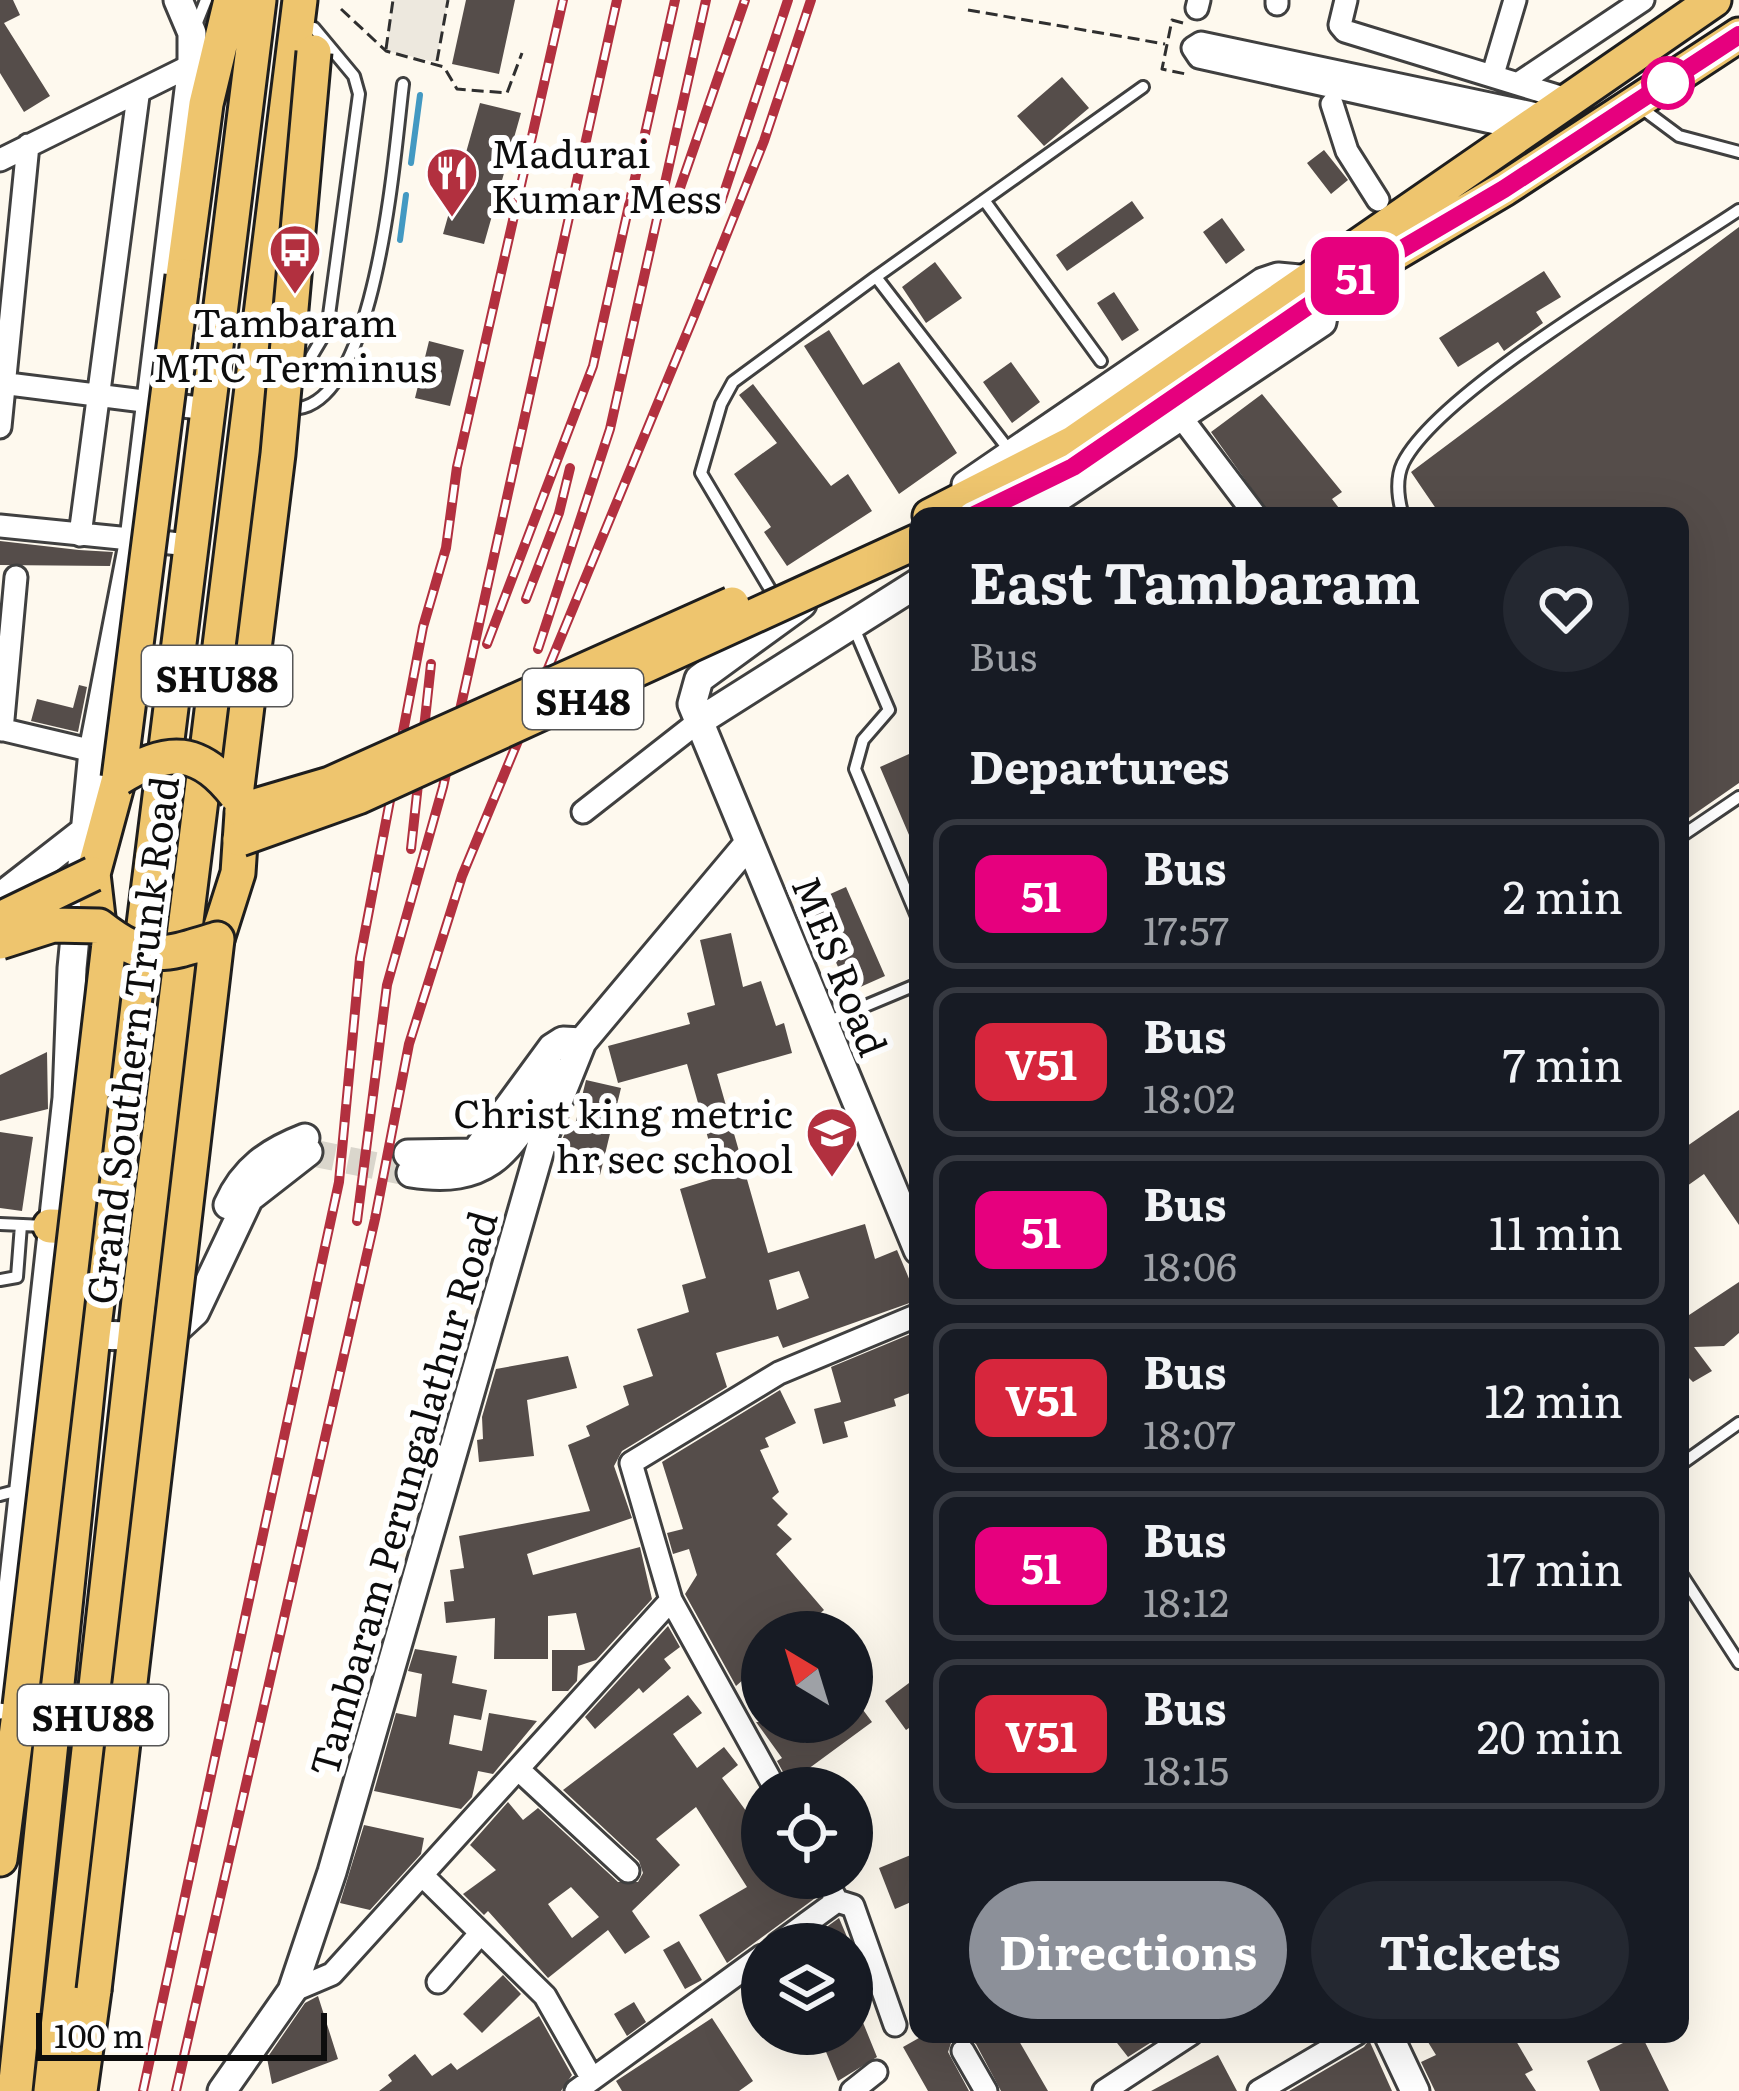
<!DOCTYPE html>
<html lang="en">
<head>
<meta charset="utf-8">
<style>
	body { margin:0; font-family:Literata,serif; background:#242831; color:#f1f3f6; height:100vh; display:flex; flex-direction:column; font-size:45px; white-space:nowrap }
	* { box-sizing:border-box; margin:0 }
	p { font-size:39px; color:#9ea1a6 }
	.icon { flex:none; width:66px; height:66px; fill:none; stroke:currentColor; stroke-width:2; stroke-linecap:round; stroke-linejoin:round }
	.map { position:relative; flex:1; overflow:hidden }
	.side { position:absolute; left:909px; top:507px; width:780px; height:1536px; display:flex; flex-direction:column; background:#171b24; border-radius:24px; box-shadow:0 12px 48px #0002 }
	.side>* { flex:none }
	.badge { padding:0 24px; border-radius:18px; font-size:42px; line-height:78px }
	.needle { width:78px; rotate:322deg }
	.fabs { position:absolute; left:741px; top:1611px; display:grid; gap:24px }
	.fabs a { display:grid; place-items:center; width:132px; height:132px; border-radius:50%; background:#171b24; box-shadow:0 12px 48px #0002; font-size:60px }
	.scale { position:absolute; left:36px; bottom:30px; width:291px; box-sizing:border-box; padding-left:12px; border:6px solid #0d0d0d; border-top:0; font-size:33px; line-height:42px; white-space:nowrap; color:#0d0d0d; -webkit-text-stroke:9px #fff; paint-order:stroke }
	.map>.badge { position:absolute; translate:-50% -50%; box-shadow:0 0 0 6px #fff }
	h2 { padding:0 60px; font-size:45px; line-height:108px }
	.round { display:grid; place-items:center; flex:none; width:126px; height:126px; border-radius:63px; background:#242831 }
	.head { display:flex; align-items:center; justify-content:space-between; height:204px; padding:0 60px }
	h1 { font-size:57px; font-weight:700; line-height:90px }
	.cta { display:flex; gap:24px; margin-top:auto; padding:24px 60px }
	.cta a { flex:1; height:138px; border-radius:72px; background:#8c9099; color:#fff; font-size:48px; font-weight:700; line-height:138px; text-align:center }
	.cta a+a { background:#242831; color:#f1f3f6 }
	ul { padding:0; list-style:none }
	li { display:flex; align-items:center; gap:36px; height:150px; margin:0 24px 18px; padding:0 36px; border:6px solid #363941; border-radius:24px }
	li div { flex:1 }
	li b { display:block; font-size:45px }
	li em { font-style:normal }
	li .badge { min-width:132px; font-weight:700; text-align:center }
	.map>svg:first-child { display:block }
</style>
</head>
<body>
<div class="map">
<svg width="1739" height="2091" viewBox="0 0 1739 2091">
	<rect width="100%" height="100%" fill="#fef9ee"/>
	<path fill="#ede8de" d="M393 0H448L436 62 386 51Z"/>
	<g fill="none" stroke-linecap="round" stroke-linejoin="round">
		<path stroke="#4399c2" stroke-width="6" d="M411 163 420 95
			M400 240 406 195"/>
	</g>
	<path fill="#554d4a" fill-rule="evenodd" d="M0 0H13L20 15 4 23 50 96 24 112 0 73Z
		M466 0H515L499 74 452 64Z
		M1062 77 1089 108 1044 146 1017 116Z
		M480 103 521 113 484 244 443 234Z
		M1324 150 1348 180 1331 194 1307 163Z
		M1132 201 1144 218 1067 271 1056 255Z
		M1222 218 1245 250 1226 264 1203 232Z
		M1739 227V783L1680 824V516H1441L1411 472Z
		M935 262 962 298 926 323 902 287Z
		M1544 271 1561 297 1536 312 1543 323 1504 351 1498 342 1458 367 1439 338Z
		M1114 292 1139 330 1122 341 1097 303Z
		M829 330 863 385 899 362 957 453 899 494 804 346Z
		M429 341 464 350 450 406 415 398Z
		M1011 362 1040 402 1012 423 983 382Z
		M753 384 831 486 848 474 872 511 787 566 764 532 771 527 734 474 777 443 739 395Z
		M1262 394 1342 492 1332 499 1345 516H1271L1211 432Z
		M0 541 79 550 113 552 110 566 0 565Z
		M79 685 87 687 78 732 31 721 37 699 73 708Z
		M918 750V856L880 767Z
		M846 887 885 976 849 992 810 903Z
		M731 933 743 987 761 981 776 1026 784 1023 792 1053 717 1074 768 1253 865 1224 875 1259 897 1250 918 1300 783 1348 778 1336 716 1353 727 1387 622 1451 614 1466 632 1518 527 1554 533 1575 640 1547 652 1599 596 1660 578 1666 577 1681 568 1691H552V1650H585L576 1613 548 1616V1659H494L495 1618 446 1623 444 1602 454 1601 450 1570 464 1568 459 1536 590 1511 568 1445 590 1436 586 1426 629 1405 623 1386 653 1376 637 1329 689 1312 682 1285 706 1278 680 1189 719 1177 687 1064 618 1083 608 1046 690 1024 687 1013 715 1005 700 940ZM799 1271 809 1298 777 1310 769 1280Z
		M47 1052 48 1109 0 1121V1075Z
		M586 1080 621 1088 600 1175 570 1169 575 1148 560 1145 569 1123 575 1125Z
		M1739 1110V1225L1704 1174 1680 1191V1151Z
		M0 1132 33 1137 22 1211 0 1208Z
		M1739 1282V1333L1724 1346 1694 1347 1712 1371 1693 1382 1680 1369V1321Z
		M918 1331V1390L894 1399 896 1406 844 1422 848 1437 823 1444 814 1409 841 1402 831 1367Z
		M568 1356 577 1388 527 1400 534 1456 479 1462 477 1440 483 1439 482 1417 496 1369Z
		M780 1390 796 1423 765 1438 769 1447 760 1450 779 1492 772 1498 788 1514 777 1525 792 1539 776 1554 824 1610 798 1632H762V1663L736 1686 685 1594 697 1575 689 1549 673 1554 667 1533 683 1529 662 1462Z
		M668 1626 680 1647 664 1659 671 1668 643 1693 639 1688 595 1729 585 1717Z
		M415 1649 457 1656 452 1683 487 1690 481 1720 454 1715 449 1744 482 1751 489 1713 537 1721 493 1774 478 1771 472 1797 461 1809 374 1791 396 1713 416 1717 422 1674 408 1671Z
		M909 1683 918 1696V1722L906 1730 885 1701Z
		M688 1695 702 1713 673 1734 697 1768 724 1747 738 1765 722 1778 757 1826 748 1833 762 1862V1878H769L776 1891 796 1878H810L818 1896 727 1963 699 1915 747 1887 696 1807 656 1839 680 1865 632 1911 650 1937 625 1954 608 1930 548 1978 488 1911 484 1915 463 1894 496 1870 470 1845 508 1802 523 1820 538 1808 618 1882H638L643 1873 639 1861 563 1790ZM571 1887 599 1917 572 1938 548 1904Z
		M852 1695 872 1722 789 1783 777 1761 782 1758 756 1722H789L805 1743 836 1722H852Z
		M364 1825 424 1838 421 1854 370 1910 340 1903Z
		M918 1852V1899L895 1909 879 1868Z
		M839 1918 850 1944H826L821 1931Z
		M679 1941 702 1980 685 1989 663 1950Z
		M503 1975 521 1994 482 2033 463 2014Z
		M318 1996 338 2059 272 2084 267 2058 305 2003Z
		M853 1998 877 2057 838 2081 824 2047 830 2045 825 2034H852Z
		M634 2002 646 2022 627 2036 614 2014Z
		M539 2016 572 2075 561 2091H379L392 2081 388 2075 415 2054 432 2076 451 2063 457 2070Z
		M712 2018 753 2081 739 2091H622L616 2081Z
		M926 2034H1015L1048 2091H1001L976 2044 964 2036 951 2043 948 2052 969 2091H928L903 2047Z
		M1110 2034H1164L1128 2057Z
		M1423 2034H1512L1533 2070 1525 2074 1536 2091H1435L1421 2062 1436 2055Z
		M1641 2034 1669 2091H1600L1587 2061Z
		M1369 2040 1392 2091H1289L1364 2047Z
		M1218 2055 1237 2091H1151Z"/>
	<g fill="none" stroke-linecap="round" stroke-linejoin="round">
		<path stroke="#dad6cc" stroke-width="27" stroke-dasharray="27 14" stroke-linecap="butt" d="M308 1152 411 1173"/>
		<g stroke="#404040" stroke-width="16">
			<path id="service" d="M196 25 206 0
				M1640 107 1679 136 1739 152
				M984 200 1101 361
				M296 382 327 330 359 94 354 76 314 28
				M285 408C377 424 395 145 403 84
				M1009 450 876 277 1143 87
				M1403 516C1398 499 1395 480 1403 463 1440 389 1662 262 1739 210
				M777 601 701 473 721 404 733 382 876 277
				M854 628 889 710 863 740 855 769 918 919
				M1680 837 1739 797
				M827 1022 918 984
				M0 1224 45 1226
				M0 1280 17 1277 21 1225
				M1680 1465 1739 1423
				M0 1495 23 1489
				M1680 1572 1739 1663"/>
		</g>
		<g stroke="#404040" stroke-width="27">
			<path id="minor" d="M1346 0 1340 25 1345 31 1570 100
				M1277 4V0
				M1197 8 1199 0
				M1493 74 1515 0
				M1519 83 1643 0
				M1332 104 1347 151 1378 200
				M1527 130 1199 57 1193 48 1201 43 1546 116
				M0 160 192 65
				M0 383 207 409
				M1181 417 1256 516
				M0 427 28 145
				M0 526 190 545
				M80 535 138 96
				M0 729 93 751
				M2 730 16 577
				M583 812 698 722
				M671 1600 631 1463 779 1373 918 1315
				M519 1770 628 1871
				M423 1876 545 1996 592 2079
				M837 1901 853 1906 895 2025
				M778 1944 837 1901 825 1878
				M438 1982 479 1935
				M292 1991 332 1974 671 1600 775 1788
				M963 2051 986 2091
				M576 2091 762 1956
				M852 2091 876 2072
				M1104 2091 1191 2034
				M1259 2091 1356 2034"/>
		</g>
		<g stroke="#404040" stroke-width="33">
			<path id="tertiary" d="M966 485 1263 282 1278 277 1310 280
				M1031 516 1322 322 1327 293
				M802 604 699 679 692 704 918 1250
				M698 722 918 583
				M0 897 86 830
				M408 1154 475 1153 552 1048 563 1041 582 1042
				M411 1173C500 1187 512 1140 557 1073
				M228 1205C244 1169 269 1152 305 1138
				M93 1335 168 1337 195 1312 249 1198 308 1152
				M0 1705 67 1098 72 968 93 751 134 539 192 65V33L178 0
				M1388 2034 1415 2091
				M222 2091 292 1991 332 1872 543 1139 582 1042 749 843"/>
		</g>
		<g stroke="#1e1e1e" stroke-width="39">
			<path id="primary" d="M183 276 206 104 231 0
				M1323 296 1504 189 1739 35
				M930 516 1073 443 1714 0
				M99 926 93 874 119 778
				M217 939 238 873 242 813
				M50 1226 104 1228
				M0 1859 20 1706
				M15 2091 93 1335 259 0
				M51 2091 139 1300 300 0
				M80 2091 94 1990"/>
		</g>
		<path stroke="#2f2f2f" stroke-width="3" stroke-dasharray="12 6" stroke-linecap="butt" d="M341 9 386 51 444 67 457 89 507 93 522 53
			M968 10 1165 44
			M1183 23 1172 20 1162 69 1186 74
			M386 49 393 0
			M437 61 448 0"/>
		<use href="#service" stroke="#fff" stroke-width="10"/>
		<use href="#minor" stroke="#fff" stroke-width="21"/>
		<use href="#tertiary" stroke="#fff" stroke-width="27"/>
		<use href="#primary" stroke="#eec56e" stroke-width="33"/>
		<g stroke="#b2303f" stroke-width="10">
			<path id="rail" d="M720 205 788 0
				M673 208 745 0
				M526 599 559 513 570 468
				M487 644 593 366 675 0
				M538 649 610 429 706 0
				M411 849 431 664
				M357 1221 387 985 443 787 617 0
				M143 2091 339 1182 360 958 423 627 446 548 457 467 563 0
				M176 2091 375 1219 409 1044 462 876 694 316 764 141 811 0"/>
		</g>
		<use href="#rail" stroke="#fff" stroke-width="6" stroke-dasharray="18" stroke-linecap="butt"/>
		<g stroke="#1e1e1e" stroke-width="39" stroke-linecap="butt">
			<path id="primary-bridge" d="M119 778 183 276
				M119 778C168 747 200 748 236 795
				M236 795 278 454 314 52
				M242 810 330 784 732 604
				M240 839 358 797 918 541
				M0 919 93 874
				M0 942 53 925 99 926C146 963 163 956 217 939L94 1990
				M20 1706 110 935"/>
		</g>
		<use href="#primary-bridge" stroke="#eec56e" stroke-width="33"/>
	</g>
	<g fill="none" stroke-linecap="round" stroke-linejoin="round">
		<g stroke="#fff" stroke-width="27">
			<path id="line" d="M972 516 1073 467 1327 293 1504 189 1739 35"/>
		</g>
		<use href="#line" stroke="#e6007e" stroke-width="18"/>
	</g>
	<defs>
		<g id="restaurant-pin" transform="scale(2.7)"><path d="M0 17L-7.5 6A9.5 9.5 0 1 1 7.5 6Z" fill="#b2303f" stroke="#fff"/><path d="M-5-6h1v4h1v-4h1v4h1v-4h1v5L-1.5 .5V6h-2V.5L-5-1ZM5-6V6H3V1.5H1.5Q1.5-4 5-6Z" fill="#fff"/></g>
		<g id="bus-pin" transform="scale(2.7)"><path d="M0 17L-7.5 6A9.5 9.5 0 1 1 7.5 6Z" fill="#b2303f" stroke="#fff"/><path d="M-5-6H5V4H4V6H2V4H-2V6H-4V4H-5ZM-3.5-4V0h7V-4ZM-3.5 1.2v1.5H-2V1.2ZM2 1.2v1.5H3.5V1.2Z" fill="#fff"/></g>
		<g id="school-pin" transform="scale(2.7)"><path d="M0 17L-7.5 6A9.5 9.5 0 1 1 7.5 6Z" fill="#b2303f" stroke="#fff"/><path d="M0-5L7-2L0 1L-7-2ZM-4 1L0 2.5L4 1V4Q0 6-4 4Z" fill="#fff"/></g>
	</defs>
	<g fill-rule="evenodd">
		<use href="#restaurant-pin" x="452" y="173"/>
		<use href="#bus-pin" x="295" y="250"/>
		<use href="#school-pin" x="832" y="1133"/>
	</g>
	<circle fill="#fff" stroke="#e6007e" stroke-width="6" cx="1668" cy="83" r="24"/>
	<g text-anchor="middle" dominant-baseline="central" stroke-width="12" stroke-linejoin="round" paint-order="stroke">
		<g fill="#fff" stroke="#565656" stroke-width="3">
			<rect x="142" y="646" width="150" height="60" rx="9"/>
			<rect x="523" y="669" width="120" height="60" rx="9"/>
			<rect x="18" y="1685" width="150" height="60" rx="9"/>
		</g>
		<g font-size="36" font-weight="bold" fill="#0d0d0d">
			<text x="217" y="676">SHU88</text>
			<text x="583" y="699">SH48</text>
			<text x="93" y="1715">SHU88</text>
		</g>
		<g font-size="39" fill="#0d0d0d" stroke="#fff" text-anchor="start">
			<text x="491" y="151">Madurai<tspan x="491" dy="45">Kumar Mess</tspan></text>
			<text x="295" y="320" text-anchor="middle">Tambaram<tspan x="295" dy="45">MTC Terminus</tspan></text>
			<text x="793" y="1111" text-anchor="end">Christ king metric<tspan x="793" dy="45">hr sec school</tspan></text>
		</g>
		<g font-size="39" fill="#0d0d0d" stroke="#fff">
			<text transform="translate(842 965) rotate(68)">MES Road</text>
			<text transform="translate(130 1040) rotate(-83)">Grand Southern Trunk Road</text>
			<text transform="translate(401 1493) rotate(-74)">Tambaram Perungalathur Road</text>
		</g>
	</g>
</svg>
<div class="fabs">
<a><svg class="needle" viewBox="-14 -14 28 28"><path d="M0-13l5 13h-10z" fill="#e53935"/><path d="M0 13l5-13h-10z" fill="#9ea1a6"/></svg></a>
<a><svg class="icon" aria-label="locate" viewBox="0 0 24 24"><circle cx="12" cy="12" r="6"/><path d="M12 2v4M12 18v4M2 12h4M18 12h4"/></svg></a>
<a><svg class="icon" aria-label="layers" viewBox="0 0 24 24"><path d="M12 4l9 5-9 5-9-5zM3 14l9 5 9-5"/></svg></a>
</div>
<div class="scale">100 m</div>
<b class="badge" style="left:1355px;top:276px;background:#e6007e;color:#fff">51</b>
<section class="side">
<div class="head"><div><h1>East Tambaram</h1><p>Bus</p></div><a class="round"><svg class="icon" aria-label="heart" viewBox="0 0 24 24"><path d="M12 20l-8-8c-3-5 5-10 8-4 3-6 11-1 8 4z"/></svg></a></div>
<h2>Departures</h2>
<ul>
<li><span class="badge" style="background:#e6007e;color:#fff">51</span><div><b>Bus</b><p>17:57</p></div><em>2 min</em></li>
<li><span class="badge" style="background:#d7263d;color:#fff">V51</span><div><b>Bus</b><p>18:02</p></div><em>7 min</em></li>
<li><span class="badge" style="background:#e6007e;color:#fff">51</span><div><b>Bus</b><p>18:06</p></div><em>11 min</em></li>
<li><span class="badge" style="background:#d7263d;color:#fff">V51</span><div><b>Bus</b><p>18:07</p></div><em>12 min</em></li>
<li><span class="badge" style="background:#e6007e;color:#fff">51</span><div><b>Bus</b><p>18:12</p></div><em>17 min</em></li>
<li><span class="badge" style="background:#d7263d;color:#fff">V51</span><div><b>Bus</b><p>18:15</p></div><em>20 min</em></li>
</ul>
<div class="cta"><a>Directions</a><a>Tickets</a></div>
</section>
</div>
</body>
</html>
